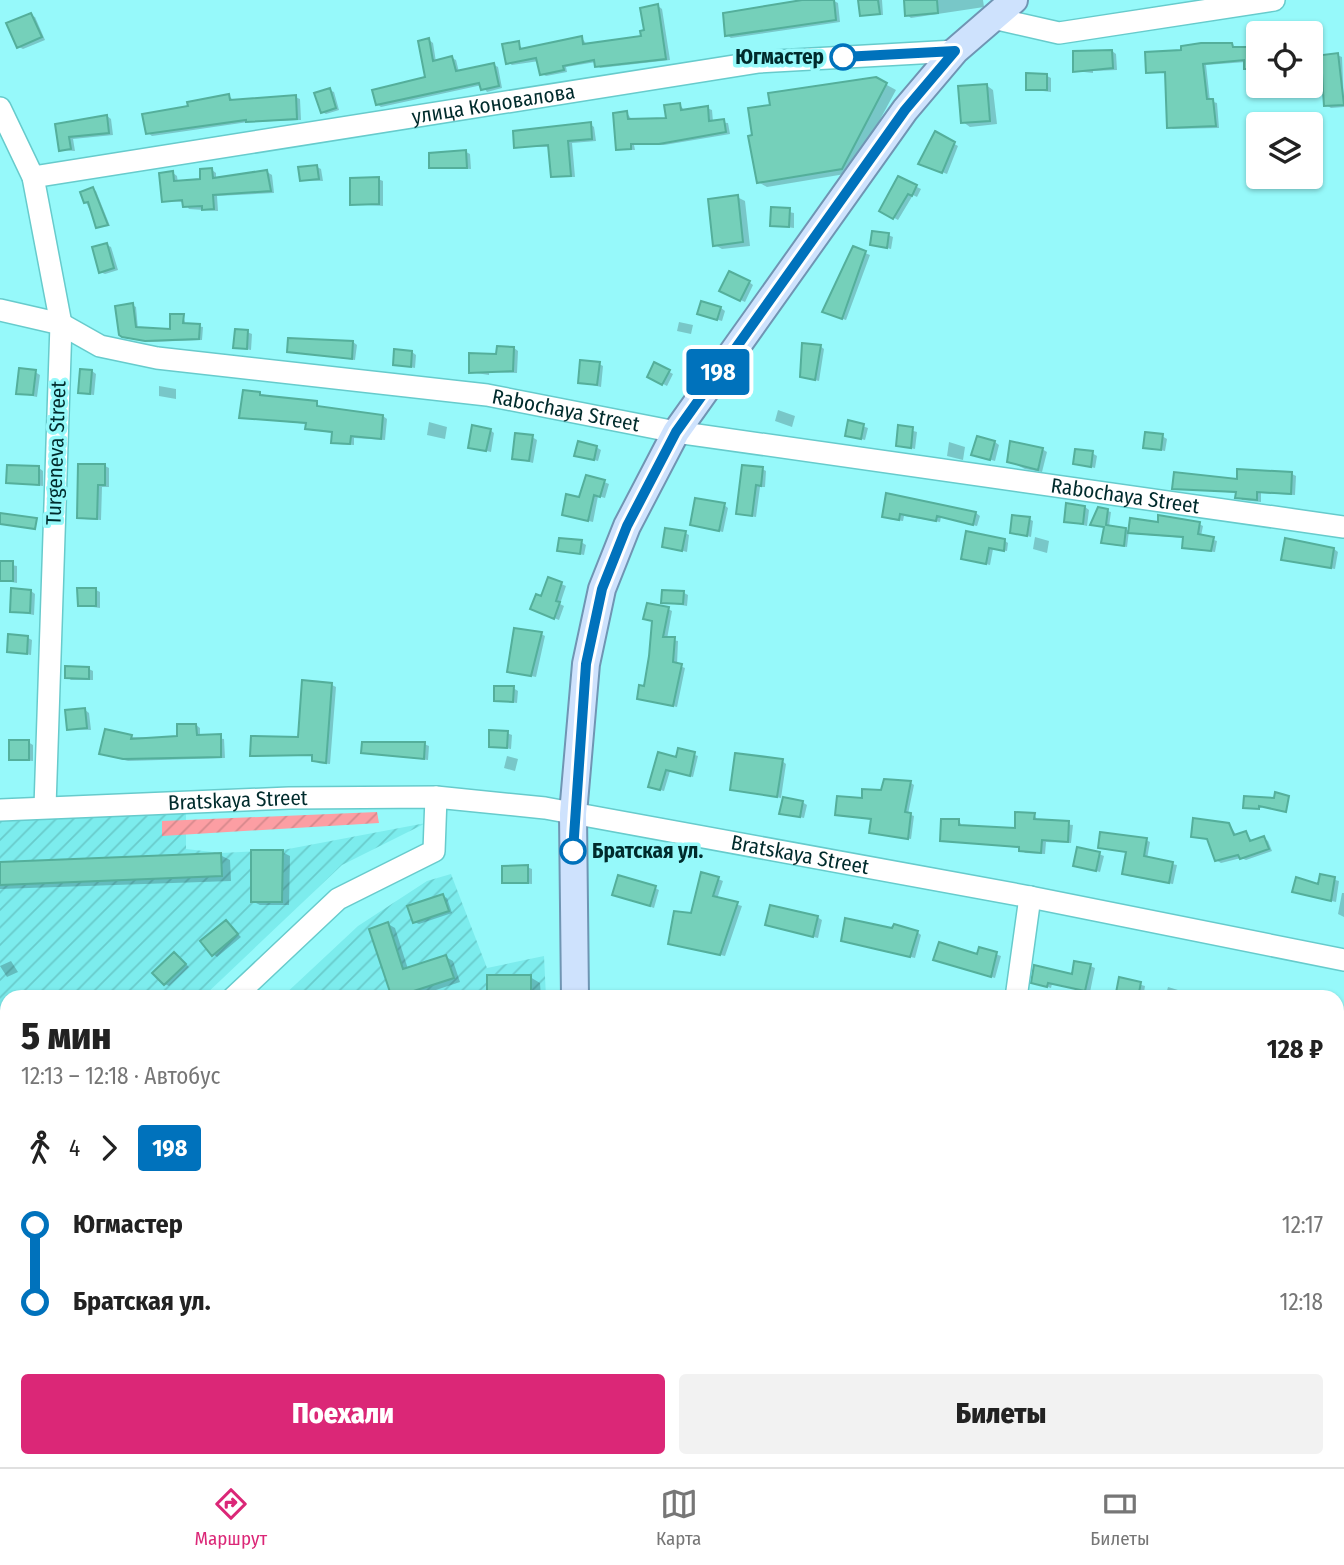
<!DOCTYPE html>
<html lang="ru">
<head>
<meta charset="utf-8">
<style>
	body { margin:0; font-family:"Fira Sans Condensed",sans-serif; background:#f2f2f2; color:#222; height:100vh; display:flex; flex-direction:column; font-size:26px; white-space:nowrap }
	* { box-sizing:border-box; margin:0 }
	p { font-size:23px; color:#767676 }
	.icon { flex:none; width:38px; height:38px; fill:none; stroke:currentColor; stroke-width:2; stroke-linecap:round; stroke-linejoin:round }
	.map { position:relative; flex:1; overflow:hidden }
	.sheet { position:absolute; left:0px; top:990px; width:1344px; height:478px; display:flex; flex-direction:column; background:#fff; border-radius:21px 21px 0 0; box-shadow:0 2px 5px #0004 }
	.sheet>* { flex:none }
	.badge { padding:0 14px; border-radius:5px; font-size:24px; line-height:46px }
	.tools { position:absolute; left:1246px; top:21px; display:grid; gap:14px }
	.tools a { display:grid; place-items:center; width:77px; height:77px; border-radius:7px; background:#fff; box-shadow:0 2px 5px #0004; font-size:35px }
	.map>.badge { position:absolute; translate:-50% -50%; box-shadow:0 0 0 4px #fff }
	.legs { display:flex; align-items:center; gap:10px; height:77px; padding:0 21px; font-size:23px }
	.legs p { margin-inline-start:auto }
	.summary { display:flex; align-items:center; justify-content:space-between; height:119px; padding:0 21px }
	h1 { font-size:38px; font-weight:800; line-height:52px }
	.primary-button { display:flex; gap:14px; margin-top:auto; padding:14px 21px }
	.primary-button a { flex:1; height:80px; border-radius:7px; background:#db2777; color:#fff; font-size:28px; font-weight:800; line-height:80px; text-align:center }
	.primary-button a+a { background:#f2f2f2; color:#222 }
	ul { padding:0 21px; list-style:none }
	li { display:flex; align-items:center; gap:24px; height:77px; font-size:26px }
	li i { display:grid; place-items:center; width:10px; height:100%; margin:0 9px; background:currentColor }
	li i::after { content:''; width:18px; height:18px; margin:-9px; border:5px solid; border-radius:50%; background:#fff }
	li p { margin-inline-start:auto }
	li:first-child i { background:linear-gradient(#0000 50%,currentColor 0) }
	li:last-child i { background:linear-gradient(currentColor 50%,#0000 0) }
	.tabs { display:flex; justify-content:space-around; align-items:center; height:98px; border-top:2px solid #e0e0e0; background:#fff; font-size:19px; color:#767676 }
	.tabs a { display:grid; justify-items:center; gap:4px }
	.tabs .current { color:#db2777 }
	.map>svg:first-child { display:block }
</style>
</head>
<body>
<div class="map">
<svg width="1344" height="1467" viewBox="0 0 1344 1467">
	<defs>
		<pattern id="industrial-furrows" width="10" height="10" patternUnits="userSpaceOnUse" patternTransform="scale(1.75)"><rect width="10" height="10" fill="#7ceced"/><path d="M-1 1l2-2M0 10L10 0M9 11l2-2" fill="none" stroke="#69cbcb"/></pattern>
		<pattern id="garden-furrows" width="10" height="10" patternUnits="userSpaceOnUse" patternTransform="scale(1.75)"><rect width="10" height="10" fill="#fc9ea3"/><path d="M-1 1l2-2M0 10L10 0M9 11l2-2" fill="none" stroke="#d6888c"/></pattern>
	</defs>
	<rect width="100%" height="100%" fill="#96f9fa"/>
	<path fill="url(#industrial-furrows)" d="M186 804V849L221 853 283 850 426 823 342 865 203 997 7 998V1185L0 1191V818Z
		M451 874 487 968 544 956 546 997 281 998 358 926 427 881Z
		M7 1253V1461H572L573 1467H0V1259Z
		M1344 1329V1467H1039L1047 1461H1337V1332Z"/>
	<path fill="url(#garden-furrows)" d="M377 812 379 823 162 836V821Z"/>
	<path fill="#0003" d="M860 0H882L883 15H861Z
		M905 0H983L984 7 911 18 907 15Z
		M834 1 838 3 840 22 731 38 727 35Z
		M658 6 662 9 670 60 600 68 596 62 566 67 567 72 546 76 542 74 539 61 512 65 507 62 518 43 523 50 582 38 587 45 643 37Z
		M30 15 35 17 45 40 23 49 19 47Z
		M429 40 433 43 436 62 452 58 456 60 459 72 494 65 498 67 502 88 487 92 482 85 381 107 377 104 427 78Z
		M1201 45 1258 49V71L1246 68V62L1206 65 1210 101 1217 103 1219 128 1173 129 1169 127 1167 73 1148 72Z
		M1112 51 1116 54 1117 70 1093 71V73L1075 71Z
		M1337 55 1342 57 1344 107 1331 108 1326 105 1322 75 1318 72Z
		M1047 76 1051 78V92L1027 89Z
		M876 79 896 90 851 173 767 187 758 182 754 136 772 106Z
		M986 85 993 90 997 124 970 127 963 122Z
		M329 90 334 92 339 110 326 114 322 112Z
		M229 96 234 101 295 97 300 99 301 120 248 122 152 136 148 133 190 108Z
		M680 105 685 111 707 108 712 110 713 122 728 123 730 134 664 145H634L635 150 618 149 627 113 632 120H668Z
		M107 116 111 119 113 135 73 139 75 151 61 150 57 125Z
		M590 124 594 127 596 141 572 143 575 177 552 176 550 147H516Z
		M936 134 958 146 947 174 920 163Z
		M466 152 470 154 471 169 431 167Z
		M317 167 321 169 323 181 301 180Z
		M212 170 216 173V179L267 172 272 175 274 193 217 196 218 211 189 209 184 202 163 201 173 173 177 176 178 183 202 181Z
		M899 178 921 189 917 197 913 195 898 220 882 211Z
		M378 179 383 181V206L352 204Z
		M92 189 96 191 110 226 97 227 86 202Z
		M737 197 745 201 750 246 722 249 715 245Z
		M773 209 794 213V228L772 225Z
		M888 235 893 237 891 249 872 244Z
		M107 245 111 247 118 270 105 274 100 272Z
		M865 253 870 255 846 320 828 314Z
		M749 282 753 285 745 302 726 293Z
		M132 305 136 307 138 329 171 331 183 316 186 325 203 327 202 340 150 342 127 338 120 334Z
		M721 308 725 311 722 321 704 316Z
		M679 322 693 325 691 334 677 331Z
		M247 332 252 334 251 350 235 347Z
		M353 342 357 345 355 360 289 351Z
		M820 346 824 349 819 381 806 378 801 376Z
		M514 348 518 351 517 373 489 372V375L470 372Z
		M412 352 416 355 415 368 395 364Z
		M599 364 603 366 601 387 580 382Z
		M655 364 673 374 667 386 649 376Z
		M92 371 96 374 94 395 84 394 80 392Z
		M35 372 40 375 37 397 18 393Z
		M159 386 176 389V399L159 396Z
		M260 394 317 403 320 409 383 416 387 419 385 440 354 438V445L337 444 333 442 334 433 311 430 307 424 241 417Z
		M778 410 795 416 792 427 775 421Z
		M429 422 447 427 445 439 427 435Z
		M850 422 868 428 865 440 847 435Z
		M899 427 917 432 915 449 897 445Z
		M490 430 494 433 491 452 470 447Z
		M1162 436 1167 439 1165 451 1145 447Z
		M532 437 537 440 533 463 514 458Z
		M949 442 965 447 963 460 947 456Z
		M995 442 999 445 995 461 978 456Z
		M596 447 601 450 598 461 576 455Z
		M1042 449 1047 452 1042 472 1025 469 1009 461Z
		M1092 453 1097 456 1095 468 1075 463Z
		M105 466 109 468V487H102L101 520 84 519 79 517Z
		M39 468 43 471V486L8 482Z
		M762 469 766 471 765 487H760L756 517 742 515 738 513Z
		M1292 474 1296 476 1295 495 1261 493V502L1242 500 1238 493 1174 488Z
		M604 482 609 484 605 498 598 496 593 522 568 516 581 499Z
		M887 495 976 513 980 516 977 526 941 517 940 522 904 516 903 521 889 519 884 516Z
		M724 505 728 508 723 532 692 524Z
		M1085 507 1089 510 1087 526 1066 521Z
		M1099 509 1111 512 1109 527 1126 529 1130 532 1159 524H1199L1203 526 1201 536 1217 541 1215 552 1187 549 1184 547 1185 538 1134 534 1129 531 1127 547 1106 544 1103 542 1106 528 1092 525Z
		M1029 519 1033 521 1031 537 1012 532Z
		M685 533 689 535 687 552 664 546Z
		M1035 537 1049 541 1047 553 1033 549Z
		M1005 541 1008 543 1007 551 993 549 990 565 963 558Z
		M581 542 586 545 584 555 559 550Z
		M1334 549 1338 552 1335 569 1283 559Z
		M0 563 17 566V583L0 580Z
		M549 579 566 586 560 604 564 606 559 620 536 611Z
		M96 590 100 592V608L79 605Z
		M31 591 35 594 34 615 12 611Z
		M684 593 688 595 687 606 663 602Z
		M668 609 672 611 667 639 678 641 677 665 685 668 677 707 639 698 645 688 654 622 645 619Z
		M541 634 545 636 536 677 508 671Z
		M28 638 32 640 31 655 9 651Z
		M67 668 89 669 93 671V680H71L67 677Z
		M332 685 336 687 330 764 318 763 314 756 252 755 300 738Z
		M513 688 518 691 517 703 495 700Z
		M85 710 89 713 91 730 68 729Z
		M196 725 200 728V736L224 739 225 758 128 761 105 755 131 737 179 738Z
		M507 733 512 735 511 749 491 746Z
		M28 742 33 745V761L11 759Z
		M424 744 429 746 428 760 363 752Z
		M679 750 698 756 693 777 670 771 664 791 654 788 659 754 677 759Z
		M507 756 518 759 515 771 504 768Z
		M782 761 786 764 781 798 732 789Z
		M911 783 914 785 908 814 914 816 911 839 875 834 873 820 837 814 883 792Z
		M802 802 807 805 804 818 781 813Z
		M1034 814 1038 821 1073 825 1071 843 1046 842 1045 854 1025 853 1021 848 942 840 959 821 963 827 1017 830Z
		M1229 824 1237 836 1246 833 1253 842 1264 838 1268 841 1272 851 1246 860 1241 858 1221 863 1216 860 1209 840 1193 836Z
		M1146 840 1150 842 1147 859 1177 865 1173 884 1128 876 1124 874 1127 852 1099 847Z
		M282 852 290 856 289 905H260L252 901Z
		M1099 854 1104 856 1100 872 1075 865Z
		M220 855 230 860 231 881 0 889V863Z
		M527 867 532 869V884L504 882Z
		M1321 876 1339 881 1336 902 1298 893 1319 886Z
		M718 879 723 881 717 899 742 906 725 956 670 943Z
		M655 888 659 890 654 908 614 894Z
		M1342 893H1344V917L1338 914Z
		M442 896 447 898 452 913 419 924 414 922Z
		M817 917 822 920 818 938 767 925Z
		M226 922 241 937 217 957 213 954Z
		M388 924 395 928 408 969 446 957 453 961 460 982 412 998 393 997Z
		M917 932 921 935 915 958 843 940Z
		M980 949 1001 956 995 978 939 962 978 957Z
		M179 957 189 967 169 986 165 984Z
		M11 961 18 972 7 977 0 966Z
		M1090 966 1095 968 1090 992 1052 984 1051 988 1033 982 1073 976Z
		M530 977 540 983 541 998H489Z
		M1120 979 1145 986 1143 998H1119Z
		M1168 987 1188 993 1192 998H1165Z
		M1337 1008 1344 1011 1338 1063H1337Z
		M0 1069 7 1082V1115L0 1104Z
		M1340 1202H1344V1231L1340 1229Z
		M1344 1411V1426L1337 1428V1412Z
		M361 1461H383V1467H367Z
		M728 1461H755L749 1467H729Z
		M809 1461H875L876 1467H810Z
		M913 1461H941L930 1467H916Z
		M1222 1461H1285V1466L1316 1461 1324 1467H1223Z"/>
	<path fill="#75d0ba" stroke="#54af9b" stroke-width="2" d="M802 0H834L836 20 725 36 723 13Z
		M858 0H878L880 14 860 16Z
		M904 0H937L938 13 905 16Z
		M658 4 666 59 595 67 594 60 563 66 564 70 540 75 536 58 506 64 502 44 519 41 520 49 582 36 583 44 641 36 640 31 644 30 640 8Z
		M31 13 42 37 17 48 6 23Z
		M429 38 433 61 452 56 456 71 494 63 499 86 481 90 479 83 376 105 372 90 425 77 418 41Z
		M1201 43H1232L1233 47H1256V69H1244V60L1203 64 1207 99H1213L1216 126 1167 128 1165 72 1146 73 1145 52 1181 50V46Z
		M1112 50 1113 68 1073 72V51Z
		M1338 53 1344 105 1324 106 1322 73H1316L1314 56Z
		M1026 73 1047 74V90H1026Z
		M876 77 887 83 842 169 757 183 748 136 752 135 748 108 770 105 768 93Z
		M987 84 990 121 961 123 958 86Z
		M330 88 336 108 321 113 314 93Z
		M229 94 230 100 296 95 297 119 246 122V120L146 134 142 114 188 106 187 102Z
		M680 103 681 110 708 106 709 121 724 119 726 132 659 144H631V149L616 150 613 113 627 111 628 119 666 118 664 105Z
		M107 115 109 133 69 137 71 149 59 151 55 124Z
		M591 122 592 139 568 141 571 176 551 177 548 145 514 148 513 131Z
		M935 131 955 142 942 173 918 164Z
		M466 150 467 168H429V153Z
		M317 165 319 179 300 181 298 167Z
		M212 168 213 178 267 170 271 191 213 195 214 209 202 210V206L183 207 182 200 162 202 159 173 173 171 174 181 200 179V169Z
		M898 176 917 185 912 196 908 194 893 219 879 211Z
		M379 177V204L350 205V178Z
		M93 187 108 225 96 228 88 202 84 203 80 192Z
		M738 195 743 242 713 246 708 199Z
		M771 207 790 208 789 227 770 226Z
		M872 231 889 233 887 248 870 245Z
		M107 243 114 268 99 273 92 247Z
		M853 246 866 251 842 319 822 312Z
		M729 271 750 281 740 301 719 291Z
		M701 301 721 307 717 320 697 314Z
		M133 303 136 327 170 329V314H184L183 323 200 324 199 339 145 341 122 337 119 335 115 306Z
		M235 329 248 330 247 349 233 348Z
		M288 338 353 341 352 359 287 352Z
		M802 343 821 345 815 380 800 377Z
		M497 346 514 347 513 371 469 373V353L496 354Z
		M394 349 412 351 411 367 393 365Z
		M580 360 600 362 597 385 578 383Z
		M654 362 670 370 662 385 647 377Z
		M19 368 36 370 33 395 16 394Z
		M80 369 92 370 90 394 78 393Z
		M243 390 260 392V395L317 401V406L383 415 381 439 351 436 350 444 331 443 332 432 305 429 306 423 239 418Z
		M848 420 864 424 861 439 845 436Z
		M472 425 491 429 486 451 468 448Z
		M898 425 913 427 911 448 896 446Z
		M1145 432 1163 434 1161 450 1143 448Z
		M515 433 533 435 529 461 512 459Z
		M977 436 995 441 990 460 971 455Z
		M578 441 597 446 594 460 574 456Z
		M1010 441 1043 448 1038 470 1007 462Z
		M1075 449 1093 451 1091 467 1073 464Z
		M78 464H105V485H98L97 519 77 518Z
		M7 465 39 466V485L6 483Z
		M742 465 763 467 761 486 756 485 752 516 736 514Z
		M1237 469 1292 472 1291 494 1257 492V500L1235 498 1236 492 1172 489 1174 472 1237 479Z
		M586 475 605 480 600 497 594 495 588 521 562 515 566 494 579 497Z
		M886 493 976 512 973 525 937 516 936 521 900 514 899 520 882 517Z
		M695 498 725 503 719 531 690 525Z
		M1066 503 1085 506 1083 524 1064 522Z
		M1098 507 1108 509 1106 525 1126 528 1124 546 1101 543 1104 527 1090 525Z
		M0 513 37 518 35 529 0 524Z
		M1012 515 1030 517 1027 536 1010 533Z
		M1158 515 1200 522 1198 534 1214 537 1211 551 1182 548 1183 537 1128 533 1130 518 1158 522Z
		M665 528 686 531 682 551 662 547Z
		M966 531 1005 539 1004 551 989 548 986 564 961 559Z
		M559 538 582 540 580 554 557 551Z
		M1285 538 1334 548 1331 568 1281 560Z
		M0 561H13V581H0Z
		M548 577 562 582 556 601 560 602 554 619 530 609 536 594 541 596Z
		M11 588 31 590 30 613 10 612Z
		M77 588H96V606H78Z
		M662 590 684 591 683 604 661 603Z
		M647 603 669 607 663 637H675L673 662 682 664 673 706 637 699 639 685 644 686 649 656 652 621 643 619Z
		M514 628 542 632 531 676 507 672Z
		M8 634 28 636 27 654 7 652Z
		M65 666 89 667V679L65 678Z
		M302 680 332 683 326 763 312 761V755L250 756 251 736 298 737Z
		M494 686H514L513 702 494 701Z
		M85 708 87 728 67 730 65 710Z
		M177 724H196L197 735 221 734V757L123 759 99 754 105 729 132 735 131 739 177 736Z
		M489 730 508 731 507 748 489 747Z
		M9 740H29V760H9Z
		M362 742H425L424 759 361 753Z
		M678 748 695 752 690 776 666 770 660 790 648 787 658 752 676 757Z
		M735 753 783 759 777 797 730 790Z
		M884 779 911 781 905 812 911 813 908 839 869 833 871 819 835 815 837 796 862 798V789L881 790Z
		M1275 792 1289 796 1286 812 1259 806V809L1243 808 1244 796 1274 798Z
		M783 797 803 801 800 817 779 814Z
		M1015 812 1035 813 1034 819 1069 821 1068 842 1042 840 1041 853 1019 851V847L940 841 941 819H959V825L1015 828Z
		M1193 818 1229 823 1234 835 1246 831 1250 841 1264 836 1269 849 1240 859 1238 855 1215 861 1207 839 1191 837Z
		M1100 832 1147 838 1144 856 1173 862 1169 883 1122 874 1126 852 1098 848Z
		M1077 847 1100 852 1096 871 1073 866Z
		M251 850H283L282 902H251Z
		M221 853 222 876 0 885V862Z
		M528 865V883H502V866Z
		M701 872 719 877 713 896 738 902 720 955 668 944 674 911 691 913Z
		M1320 874 1335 877 1331 901 1292 892 1296 877 1318 884Z
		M618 875 656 886 650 906 612 895Z
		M443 894 449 911 413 923 407 906Z
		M770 905 818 916 813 937 765 925Z
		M845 918 892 928 894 924 918 931 910 957 841 941Z
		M226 920 238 934 212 956 200 941Z
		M388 922 403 969 446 955 454 978 392 998 369 929Z
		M939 942 977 954 979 947 997 952 991 977 933 960Z
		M174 952 186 964 164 985 152 973Z
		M1074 961 1091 964 1085 991 1048 983 1047 987 1031 983 1034 965 1072 974Z
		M487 975H531V998H487Z
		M1119 977 1141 982 1138 998H1115Z"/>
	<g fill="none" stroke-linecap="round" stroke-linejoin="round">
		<g stroke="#67cbcc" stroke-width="24">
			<g id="minor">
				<path d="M993 18 1059 33 1274 0"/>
				<path d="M0 108 33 177 61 324 45 807"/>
				<path id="s1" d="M33 177 759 62 955 51"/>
				<path id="s2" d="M0 310 61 324 100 346 157 358 487 395 676 432 1344 527"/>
				<path id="s3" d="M0 810 289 798 436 797 545 808 1030 897 1344 960"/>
				<path d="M233 998 338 899 434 851 436 797"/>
				<path d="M1016 998 1030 897"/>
				<path d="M1337 1125 1344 1124"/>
				<path d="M0 1219 7 1212"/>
				<path d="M1337 1296 1344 1294"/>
				<path d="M709 1461 715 1467"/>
				<path d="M893 1461 894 1467"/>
				<path d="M1007 1467 1016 1461"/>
			</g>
		</g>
		<g stroke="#7095b3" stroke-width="30">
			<path id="major" d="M575 998 573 814 586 664 602 589 627 526 676 432 905 110 955 51 1014 0
				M608 1461V1467"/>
		</g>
		<use href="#minor" stroke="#fff" stroke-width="21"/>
		<use href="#major" stroke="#cee2fd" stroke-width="26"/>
	</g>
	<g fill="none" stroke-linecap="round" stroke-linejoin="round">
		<g stroke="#fff" stroke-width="16">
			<path id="line-1" d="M573 851 586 664 602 589 627 526 676 432 905 110 955 51 843 57"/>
		</g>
		<use href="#line-1" stroke="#0072bc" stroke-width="10"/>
	</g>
	<g fill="#fff" stroke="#0072bc" stroke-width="3.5">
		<circle cx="843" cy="57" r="12"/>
		<circle cx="573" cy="851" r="12"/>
	</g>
	<g text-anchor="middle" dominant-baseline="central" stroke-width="7" stroke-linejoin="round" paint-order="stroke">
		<g font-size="21" font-weight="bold" fill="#002b2c" stroke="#96f9fa" text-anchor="end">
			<text x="824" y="57">Югмастер</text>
			<text x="592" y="851" text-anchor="start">Братская ул.</text>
		</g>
		<g font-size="21" fill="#002b2c" stroke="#96f9fa">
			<text stroke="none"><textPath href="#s1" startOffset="466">улица Коновалова</textPath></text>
			<text stroke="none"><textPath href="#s2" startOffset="578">Rabochaya Street</textPath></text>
			<text transform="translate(56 453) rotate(-88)">Turgeneva Street</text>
			<text stroke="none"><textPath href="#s2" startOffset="1144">Rabochaya Street</textPath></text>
			<text stroke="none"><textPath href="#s3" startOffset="238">Bratskaya Street</textPath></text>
			<text stroke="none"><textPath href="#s3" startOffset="805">Bratskaya Street</textPath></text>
		</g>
	</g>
</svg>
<div class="tools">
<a><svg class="icon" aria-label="locate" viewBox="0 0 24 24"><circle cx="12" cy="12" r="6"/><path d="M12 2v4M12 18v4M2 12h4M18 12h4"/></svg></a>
<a><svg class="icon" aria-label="layers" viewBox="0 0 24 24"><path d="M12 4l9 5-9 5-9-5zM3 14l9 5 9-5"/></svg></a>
</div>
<b class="badge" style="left:718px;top:372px;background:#0072bc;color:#fff">198</b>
<section class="sheet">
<div class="summary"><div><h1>5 мин</h1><p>12:13 – 12:18 · Автобус</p></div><b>128 ₽</b></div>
<div class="legs"><svg class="icon" aria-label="walk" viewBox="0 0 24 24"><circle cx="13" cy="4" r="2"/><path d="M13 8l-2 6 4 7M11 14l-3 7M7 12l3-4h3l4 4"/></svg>4<svg class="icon" aria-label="forward" viewBox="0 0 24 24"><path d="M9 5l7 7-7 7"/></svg><b class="badge" style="background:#0072bc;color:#fff">198</b></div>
<ul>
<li><i style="color:#0072bc"></i><b>Югмастер</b><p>12:17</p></li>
<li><i style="color:#0072bc"></i><b>Братская ул.</b><p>12:18</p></li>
</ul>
<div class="primary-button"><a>Поехали</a><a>Билеты</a></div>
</section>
</div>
<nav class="tabs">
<a class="current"><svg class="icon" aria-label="directions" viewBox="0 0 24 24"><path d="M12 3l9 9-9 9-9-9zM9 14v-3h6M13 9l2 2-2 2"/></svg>Маршрут</a>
<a><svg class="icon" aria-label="map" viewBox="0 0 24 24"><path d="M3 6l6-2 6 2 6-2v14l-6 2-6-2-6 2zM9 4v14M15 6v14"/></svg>Карта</a>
<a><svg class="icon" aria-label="tickets" viewBox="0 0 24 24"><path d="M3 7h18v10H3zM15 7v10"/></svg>Билеты</a>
</nav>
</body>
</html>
